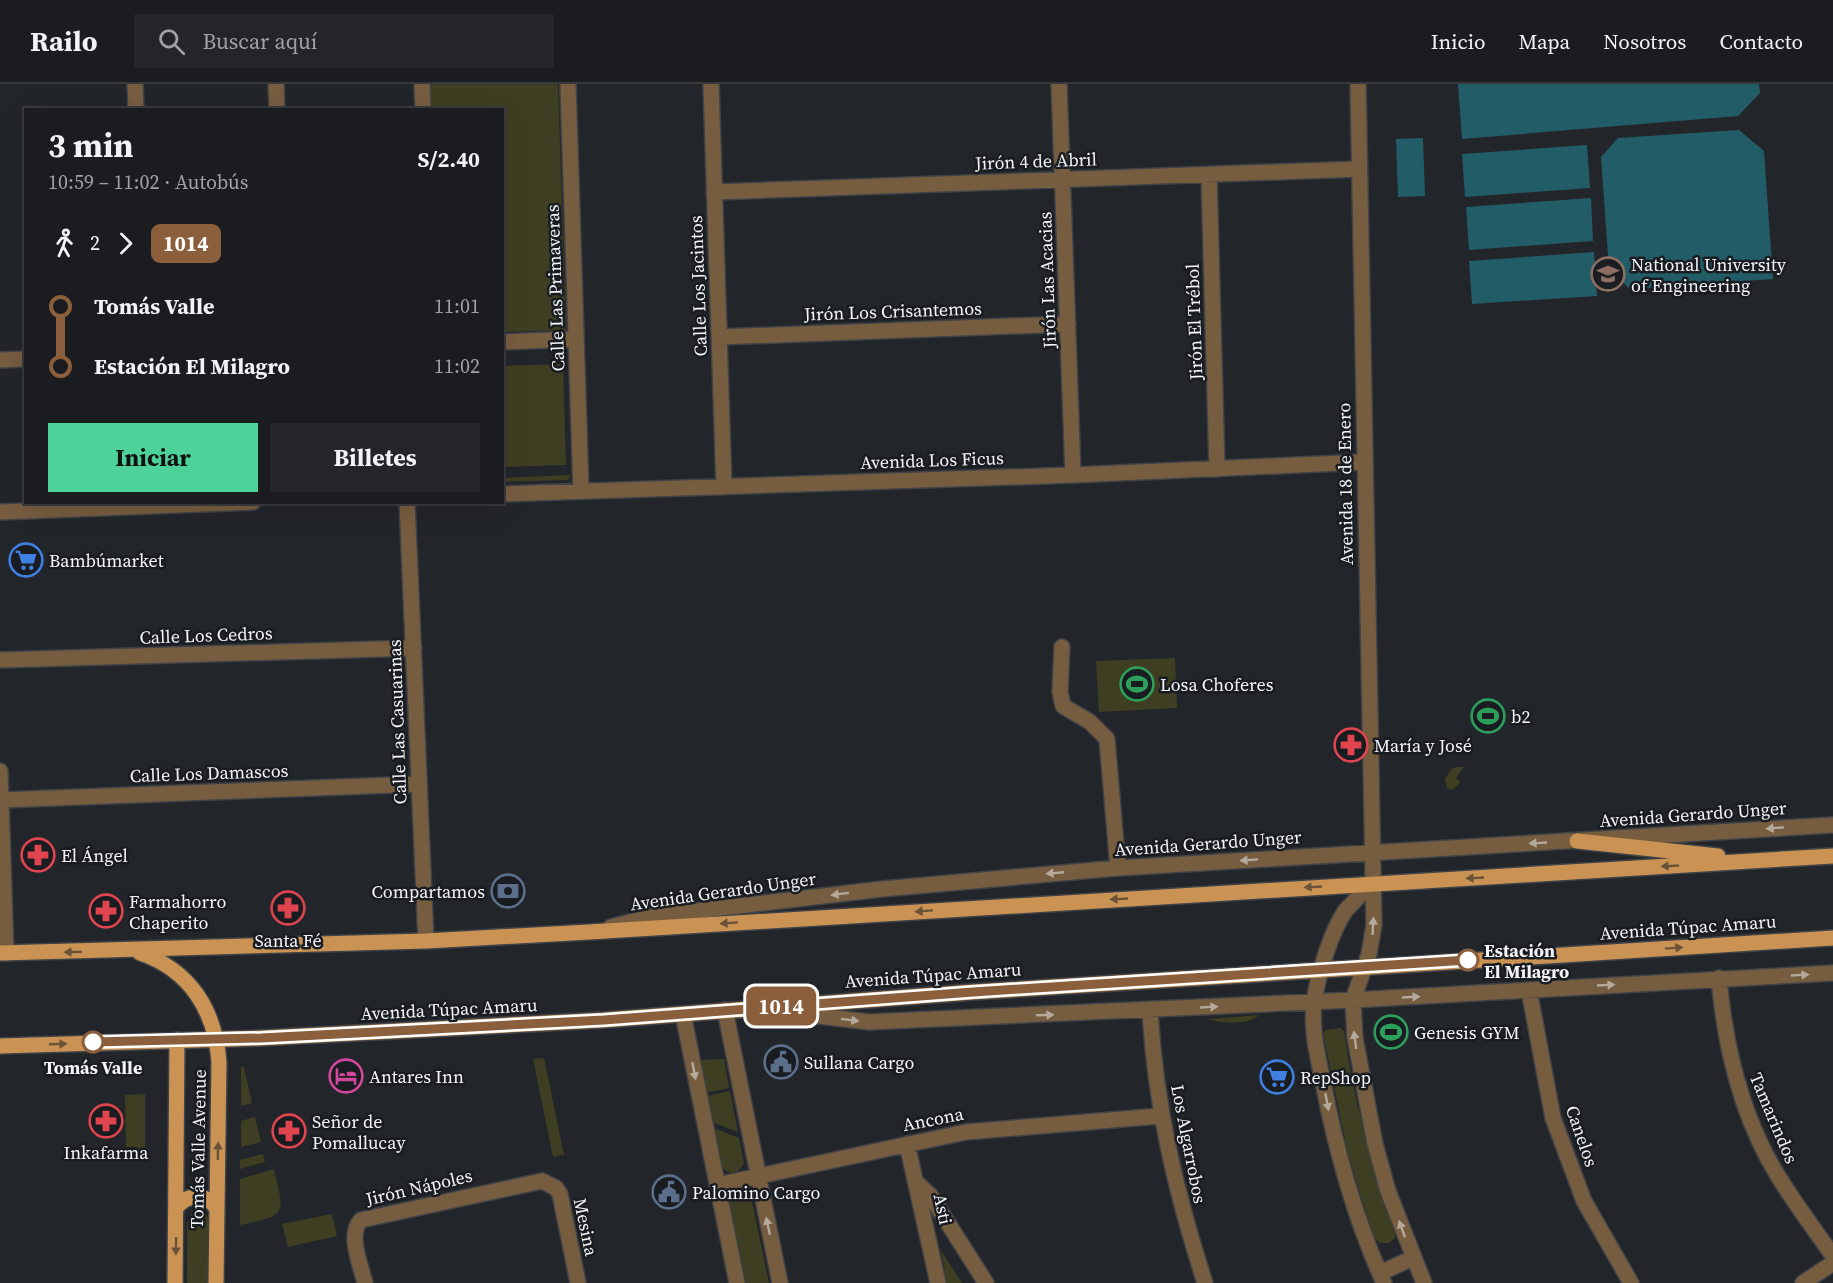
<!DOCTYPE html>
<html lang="es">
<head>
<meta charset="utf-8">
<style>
	body { margin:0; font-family:"Source Serif 4",serif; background:#232529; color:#f1f3f6; height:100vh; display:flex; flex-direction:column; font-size:22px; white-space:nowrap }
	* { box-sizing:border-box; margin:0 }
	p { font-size:20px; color:#9fa1a5 }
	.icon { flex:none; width:33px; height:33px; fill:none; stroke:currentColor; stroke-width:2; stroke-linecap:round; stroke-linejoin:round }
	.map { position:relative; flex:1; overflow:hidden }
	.drawer { position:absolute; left:24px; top:24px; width:480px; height:396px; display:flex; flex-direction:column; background:#1a1c20; border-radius:0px; box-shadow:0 6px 24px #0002,0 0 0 2px #383a3e }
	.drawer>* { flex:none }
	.badge { padding:0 12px; border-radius:9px; font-size:21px; line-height:39px }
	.map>.badge { position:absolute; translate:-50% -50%; box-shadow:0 0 0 3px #fff }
	.legs { display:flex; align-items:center; gap:9px; height:66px; padding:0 24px; font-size:20px }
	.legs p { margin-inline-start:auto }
	.overview { display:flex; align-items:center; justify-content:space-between; height:102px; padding:0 24px }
	h1 { font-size:33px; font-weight:700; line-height:45px }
	.action { display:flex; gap:12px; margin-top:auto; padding:12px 24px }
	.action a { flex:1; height:69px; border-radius:0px; background:#4dd39a; color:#111; font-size:24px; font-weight:700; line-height:69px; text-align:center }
	.action a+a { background:#232529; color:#f1f3f6 }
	ul { padding:0 24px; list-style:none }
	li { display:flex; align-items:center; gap:21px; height:60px; font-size:22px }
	li i { display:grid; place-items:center; width:9px; height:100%; margin:0 8px; background:currentColor }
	li i::after { content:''; width:15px; height:15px; margin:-8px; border:4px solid; border-radius:50%; background:#1a1c20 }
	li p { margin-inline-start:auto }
	li:first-child i { background:linear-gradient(#0000 50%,currentColor 0) }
	li:last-child i { background:linear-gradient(currentColor 50%,#0000 0) }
	header { display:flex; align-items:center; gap:36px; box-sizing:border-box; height:84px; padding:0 30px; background:#1a1c20; border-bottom:2px solid #383a3e }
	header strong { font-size:28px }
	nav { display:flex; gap:33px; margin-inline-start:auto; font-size:21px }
	.search { width:420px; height:54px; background:#232529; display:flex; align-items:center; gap:15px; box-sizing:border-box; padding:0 21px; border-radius:0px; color:#9fa1a5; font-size:22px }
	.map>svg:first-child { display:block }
</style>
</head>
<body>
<header>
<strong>Railo</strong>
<div class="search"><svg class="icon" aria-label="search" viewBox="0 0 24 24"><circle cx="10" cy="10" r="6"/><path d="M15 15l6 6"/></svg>Buscar aquí</div>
<nav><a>Inicio</a><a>Mapa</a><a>Nosotros</a><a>Contacto</a></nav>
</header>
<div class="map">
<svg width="1833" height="1199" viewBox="0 0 1833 1199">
	<rect width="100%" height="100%" fill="#22252a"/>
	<path fill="#3e3f22" d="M430 0H558L566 246 503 248 502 26 431 25Z
		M563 280 566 381 503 383V282Z
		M571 391 568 396 503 398V394Z
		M1175 574 1177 624 1099 628 1096 577Z
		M1456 683H1464L1456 694 1460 698 1453 706 1447 704 1445 695 1451 685Z
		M1259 931C1250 941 1222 940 1209 935Z
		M1341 944 1344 947C1353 1015 1372 1082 1395 1146V1154L1389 1159H1380L1374 1154 1348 1070 1323 949 1326 946Z
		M544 974 564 1071 553 1073 533 975Z
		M724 975 729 1004 706 1009 699 976Z
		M241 983H244L252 1019 241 1022Z
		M730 1007 738 1048 712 1038 707 1012Z
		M145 1010V1074L137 1063H126L125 1011Z
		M255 1033 261 1058 241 1063V1037Z
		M713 1044 739 1054 744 1079 739 1086 731 1089 722 1084Z
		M263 1070 265 1078 240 1085V1076Z
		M274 1085C285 1132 287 1131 240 1141V1095Z
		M738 1106 750 1108 769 1199H746L728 1115Z
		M205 1128 210 1138 209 1199H187V1139L192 1129Z
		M332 1130 337 1152 288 1163 282 1140Z
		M941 1166 962 1199H947Z"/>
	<path fill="#225d67" d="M1458 0H1759L1760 9 1738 32 1462 55Z
		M1739 46 1764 67 1773 195 1630 205 1609 186 1601 73 1618 54Z
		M1423 54 1425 112 1398 113 1396 55Z
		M1587 61 1590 104 1465 113 1462 70Z
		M1591 114 1593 157 1469 166 1466 123Z
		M1594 168 1597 212 1472 220 1469 177Z"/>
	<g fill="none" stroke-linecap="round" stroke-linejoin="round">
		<g stroke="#3f4247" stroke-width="18">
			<path id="minor" d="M135 0 136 26
				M276 0 277 26
				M422 0 423 26
				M568 0 581 407
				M711 0 724 403
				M1059 0 1073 391
				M1358 0 1374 841 1369 870 1353 916 1355 954 1375 1060 1388 1107 1424 1199
				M1209 91 1217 385
				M714 108 1359 85
				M719 253 1068 240
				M502 258 576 255
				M0 276 26 275
				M502 410 1073 391 1364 378
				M407 418 426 857
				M0 428 253 418
				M1062 563 1060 608 1063 622 1090 638 1107 655 1118 784
				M0 576 414 564
				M0 687 6 869
				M1 716 419 700
				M1372 800C1363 808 1354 817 1346 826 1331 847 1316 896 1314 921 1311 946 1318 973 1323 998 1336 1067 1355 1135 1384 1199
				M611 843 654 832 882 805 1118 784 1833 741
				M1719 894C1725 964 1741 1032 1778 1092 1795 1120 1815 1146 1833 1172
				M1529 906 1553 1034 1584 1117 1631 1199
				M725 926 780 1199
				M1150 926C1155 1021 1176 1109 1205 1199
				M776 927 869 938 1353 916 1833 889
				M683 930 737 1199
				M907 1060 938 1199
				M918 1100 930 1111 986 1199
				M717 1101 966 1048 1160 1032
				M1380 1189 1413 1174
				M365 1199C361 1182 347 1150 361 1136L542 1097 556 1104 560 1110 578 1199
				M1803 1199 1833 1179"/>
		</g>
		<g stroke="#3f4247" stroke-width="18">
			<path id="major" d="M1577 757 1718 772
				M0 869 426 857 589 848 1833 772
				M140 869C190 886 215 926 219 978L216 1199
				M0 962 261 954 604 936 973 908 1833 854
				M176 1124C188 1109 207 1109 217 1125
				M175 1199 177 956"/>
		</g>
		<use href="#minor" stroke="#775d40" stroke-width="15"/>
		<use href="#major" stroke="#ca9354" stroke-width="15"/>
	</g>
	<defs><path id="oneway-solid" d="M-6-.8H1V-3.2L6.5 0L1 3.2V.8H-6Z" transform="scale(1.5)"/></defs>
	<g fill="#b5a99c">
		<use href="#oneway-solid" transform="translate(1775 744) rotate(176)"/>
		<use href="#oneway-solid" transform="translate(1538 759) rotate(177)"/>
		<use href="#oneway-solid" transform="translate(1249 776) rotate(176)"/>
		<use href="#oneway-solid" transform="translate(1055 789) rotate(175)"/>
		<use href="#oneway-solid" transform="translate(840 810) rotate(173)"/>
		<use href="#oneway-solid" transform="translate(1373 842) rotate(-87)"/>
		<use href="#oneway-solid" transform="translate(1800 891) rotate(-3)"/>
		<use href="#oneway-solid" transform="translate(1606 901) rotate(-3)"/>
		<use href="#oneway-solid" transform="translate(1411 913) rotate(-3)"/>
		<use href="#oneway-solid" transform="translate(1209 923) rotate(-3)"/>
		<use href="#oneway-solid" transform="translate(1045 931) rotate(-2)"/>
		<use href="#oneway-solid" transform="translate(850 936) rotate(7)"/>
		<use href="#oneway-solid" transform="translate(1355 956) rotate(-98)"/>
		<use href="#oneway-solid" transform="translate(694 987) rotate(79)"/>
		<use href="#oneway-solid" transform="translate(1327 1018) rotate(79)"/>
		<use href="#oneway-solid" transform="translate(768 1142) rotate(-102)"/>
		<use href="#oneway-solid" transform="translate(1402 1145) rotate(-110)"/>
	</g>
	<g fill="#695237">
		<use href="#oneway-solid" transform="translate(1670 782) rotate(177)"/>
		<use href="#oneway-solid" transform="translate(1475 794) rotate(177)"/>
		<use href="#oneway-solid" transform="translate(1313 803) rotate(177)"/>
		<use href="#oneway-solid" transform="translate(1119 815) rotate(177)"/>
		<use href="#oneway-solid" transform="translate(924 827) rotate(176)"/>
		<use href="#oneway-solid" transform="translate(729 839) rotate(176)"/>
		<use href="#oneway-solid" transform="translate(1674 864) rotate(-4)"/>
		<use href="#oneway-solid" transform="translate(73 868) rotate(179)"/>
		<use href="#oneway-solid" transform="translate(58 960) rotate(-2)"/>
		<use href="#oneway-solid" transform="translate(218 1067) rotate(-89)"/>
		<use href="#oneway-solid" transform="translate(176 1162) rotate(91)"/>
	</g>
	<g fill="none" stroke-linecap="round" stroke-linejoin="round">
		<g stroke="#fff" stroke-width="14">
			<path id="line-1" d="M93 958 261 954 604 936 973 908 1468 876"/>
		</g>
		<use href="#line-1" stroke="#8b5e3c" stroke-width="9"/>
	</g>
	<defs>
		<g id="university-ring" transform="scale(1.725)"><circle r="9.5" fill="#191c20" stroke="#8d6e63" stroke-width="1.5"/><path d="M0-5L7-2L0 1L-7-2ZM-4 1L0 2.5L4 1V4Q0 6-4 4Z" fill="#8d6e63"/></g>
		<g id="supermarket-ring" transform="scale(1.725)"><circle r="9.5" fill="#191c20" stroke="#3f7fe0" stroke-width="1.5"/><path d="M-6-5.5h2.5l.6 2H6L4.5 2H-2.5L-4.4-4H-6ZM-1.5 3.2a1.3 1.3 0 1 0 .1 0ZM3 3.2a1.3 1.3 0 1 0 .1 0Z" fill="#3f7fe0"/></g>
		<g id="stadium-ring" transform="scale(1.725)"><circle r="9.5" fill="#191c20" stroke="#2e9e5b" stroke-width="1.5"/><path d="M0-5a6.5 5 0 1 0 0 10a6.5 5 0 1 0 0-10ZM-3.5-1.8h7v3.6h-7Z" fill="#2e9e5b"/></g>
		<g id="pharmacy-ring" transform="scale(1.725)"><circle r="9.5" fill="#191c20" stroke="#e0444e" stroke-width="1.5"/><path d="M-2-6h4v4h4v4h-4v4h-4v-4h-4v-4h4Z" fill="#e0444e"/></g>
		<g id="bank-ring" transform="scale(1.725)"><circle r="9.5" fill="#191c20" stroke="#5c6f8a" stroke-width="1.5"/><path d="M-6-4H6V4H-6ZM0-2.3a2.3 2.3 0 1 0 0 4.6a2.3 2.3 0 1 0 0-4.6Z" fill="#5c6f8a"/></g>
		<g id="civic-ring" transform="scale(1.725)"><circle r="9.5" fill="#191c20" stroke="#5c6f8a" stroke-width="1.5"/><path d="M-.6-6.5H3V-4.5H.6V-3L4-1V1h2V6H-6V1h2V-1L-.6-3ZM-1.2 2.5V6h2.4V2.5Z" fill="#5c6f8a"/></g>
		<g id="hotel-ring" transform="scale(1.725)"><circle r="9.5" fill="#191c20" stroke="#d1479c" stroke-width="1.5"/><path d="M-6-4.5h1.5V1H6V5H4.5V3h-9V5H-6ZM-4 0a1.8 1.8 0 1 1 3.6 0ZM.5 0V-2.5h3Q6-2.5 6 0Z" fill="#d1479c"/></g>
	</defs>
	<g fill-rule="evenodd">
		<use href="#university-ring" x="1608" y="190"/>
		<use href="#supermarket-ring" x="26" y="476"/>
		<use href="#stadium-ring" x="1137" y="600"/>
		<use href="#stadium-ring" x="1488" y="632"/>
		<use href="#pharmacy-ring" x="1351" y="661"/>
		<use href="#pharmacy-ring" x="38" y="771"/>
		<use href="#bank-ring" x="508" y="807"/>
		<use href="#pharmacy-ring" x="288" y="824"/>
		<use href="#pharmacy-ring" x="106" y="827"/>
		<use href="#stadium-ring" x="1391" y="948"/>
		<use href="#civic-ring" x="781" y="978"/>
		<use href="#hotel-ring" x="346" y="992"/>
		<use href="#supermarket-ring" x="1277" y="993"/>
		<use href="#pharmacy-ring" x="106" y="1037"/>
		<use href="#pharmacy-ring" x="289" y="1047"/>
		<use href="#civic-ring" x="669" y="1108"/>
	</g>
	<g fill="#fff" stroke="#8b5e3c" stroke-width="3">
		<circle cx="1468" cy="876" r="10"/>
		<circle cx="93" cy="958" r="10"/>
	</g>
	<g text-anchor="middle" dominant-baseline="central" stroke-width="5" stroke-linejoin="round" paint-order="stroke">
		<g font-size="18" fill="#f3f5f8" stroke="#191c20">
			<text transform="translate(1036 77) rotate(-2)">Jirón 4 de Abril</text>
			<text transform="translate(1047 196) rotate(-92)">Jirón Las Acacias</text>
			<text transform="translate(698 202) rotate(-92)">Calle Los Jacintos</text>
			<text transform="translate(555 204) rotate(-92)">Calle Las Primaveras</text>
			<text transform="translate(893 227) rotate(-2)">Jirón Los Crisantemos</text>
			<text transform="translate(1194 238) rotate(-92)">Jirón El Trébol</text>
			<text transform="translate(932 376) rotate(-2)">Avenida Los Ficus</text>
			<text transform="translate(1345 400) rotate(-91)">Avenida 18 de Enero</text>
			<text transform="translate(206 551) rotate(-2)">Calle Los Cedros</text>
			<text transform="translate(397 638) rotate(-92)">Calle Las Casuarinas</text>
			<text transform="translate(209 689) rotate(-2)">Calle Los Damascos</text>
			<text transform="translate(1693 730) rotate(-4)">Avenida Gerardo Unger</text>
			<text transform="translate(1208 759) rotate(-4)">Avenida Gerardo Unger</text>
			<text transform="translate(723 807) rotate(-8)">Avenida Gerardo Unger</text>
			<text transform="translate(1688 843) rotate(-4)">Avenida Túpac Amaru</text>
			<text transform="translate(933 891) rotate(-4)">Avenida Túpac Amaru</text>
			<text transform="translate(449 925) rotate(-3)">Avenida Túpac Amaru</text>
			<text transform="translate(1774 1034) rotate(67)">Tamarindos</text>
			<text transform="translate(933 1035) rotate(-11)">Ancona</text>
			<text transform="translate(1582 1052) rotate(71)">Canelos</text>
			<text transform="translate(1189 1060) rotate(79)">Los Algarrobos</text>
			<text transform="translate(198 1065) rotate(-89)">Tomás Valle Avenue</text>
			<text transform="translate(419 1103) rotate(-13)">Jirón Nápoles</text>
			<text transform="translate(943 1125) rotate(78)">Asti</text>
			<text transform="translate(586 1143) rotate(78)">Mesina</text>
		</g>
		<g font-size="18" fill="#f3f5f8" stroke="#191c20" text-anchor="start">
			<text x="1631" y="180">National University<tspan x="1631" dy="21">of Engineering</tspan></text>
			<text x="49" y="476">Bambúmarket</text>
			<text x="1160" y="600">Losa Choferes</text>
			<text x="1511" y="632">b2</text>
			<text x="1374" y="661">María y José</text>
			<text x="61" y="771">El Ángel</text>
			<text x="485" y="807" text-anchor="end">Compartamos</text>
			<text x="129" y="817">Farmahorro<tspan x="129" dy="21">Chaperito</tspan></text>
			<text x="288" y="856" text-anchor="middle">Santa Fé</text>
			<text x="1414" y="948">Genesis GYM</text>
			<text x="804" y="978">Sullana Cargo</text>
			<text x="369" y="992">Antares Inn</text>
			<text x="1300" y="993">RepShop</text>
			<text x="312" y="1037">Señor de<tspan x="312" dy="21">Pomallucay</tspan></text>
			<text x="106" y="1068" text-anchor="middle">Inkafarma</text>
			<text x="692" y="1108">Palomino Cargo</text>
		</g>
		<g font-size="18" font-weight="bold" fill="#f3f5f8" stroke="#191c20" text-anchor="start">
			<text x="1484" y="866">Estación<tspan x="1484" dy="21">El Milagro</tspan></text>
			<text x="93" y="983" text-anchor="middle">Tomás Valle</text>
		</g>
	</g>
</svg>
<b class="badge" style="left:781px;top:922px;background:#8b5e3c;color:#fff">1014</b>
<section class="drawer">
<div class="overview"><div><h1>3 min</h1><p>10:59 – 11:02 · Autobús</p></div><b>S/2.40</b></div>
<div class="legs"><svg class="icon" aria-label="walk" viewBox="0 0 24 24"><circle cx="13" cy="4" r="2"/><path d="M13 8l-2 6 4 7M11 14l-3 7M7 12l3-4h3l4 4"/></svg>2<svg class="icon" aria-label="forward" viewBox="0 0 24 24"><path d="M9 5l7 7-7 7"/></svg><b class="badge" style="background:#8b5e3c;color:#fff">1014</b></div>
<ul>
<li><i style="color:#8b5e3c"></i><b>Tomás Valle</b><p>11:01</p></li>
<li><i style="color:#8b5e3c"></i><b>Estación El Milagro</b><p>11:02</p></li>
</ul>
<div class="action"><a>Iniciar</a><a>Billetes</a></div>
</section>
</div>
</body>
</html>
